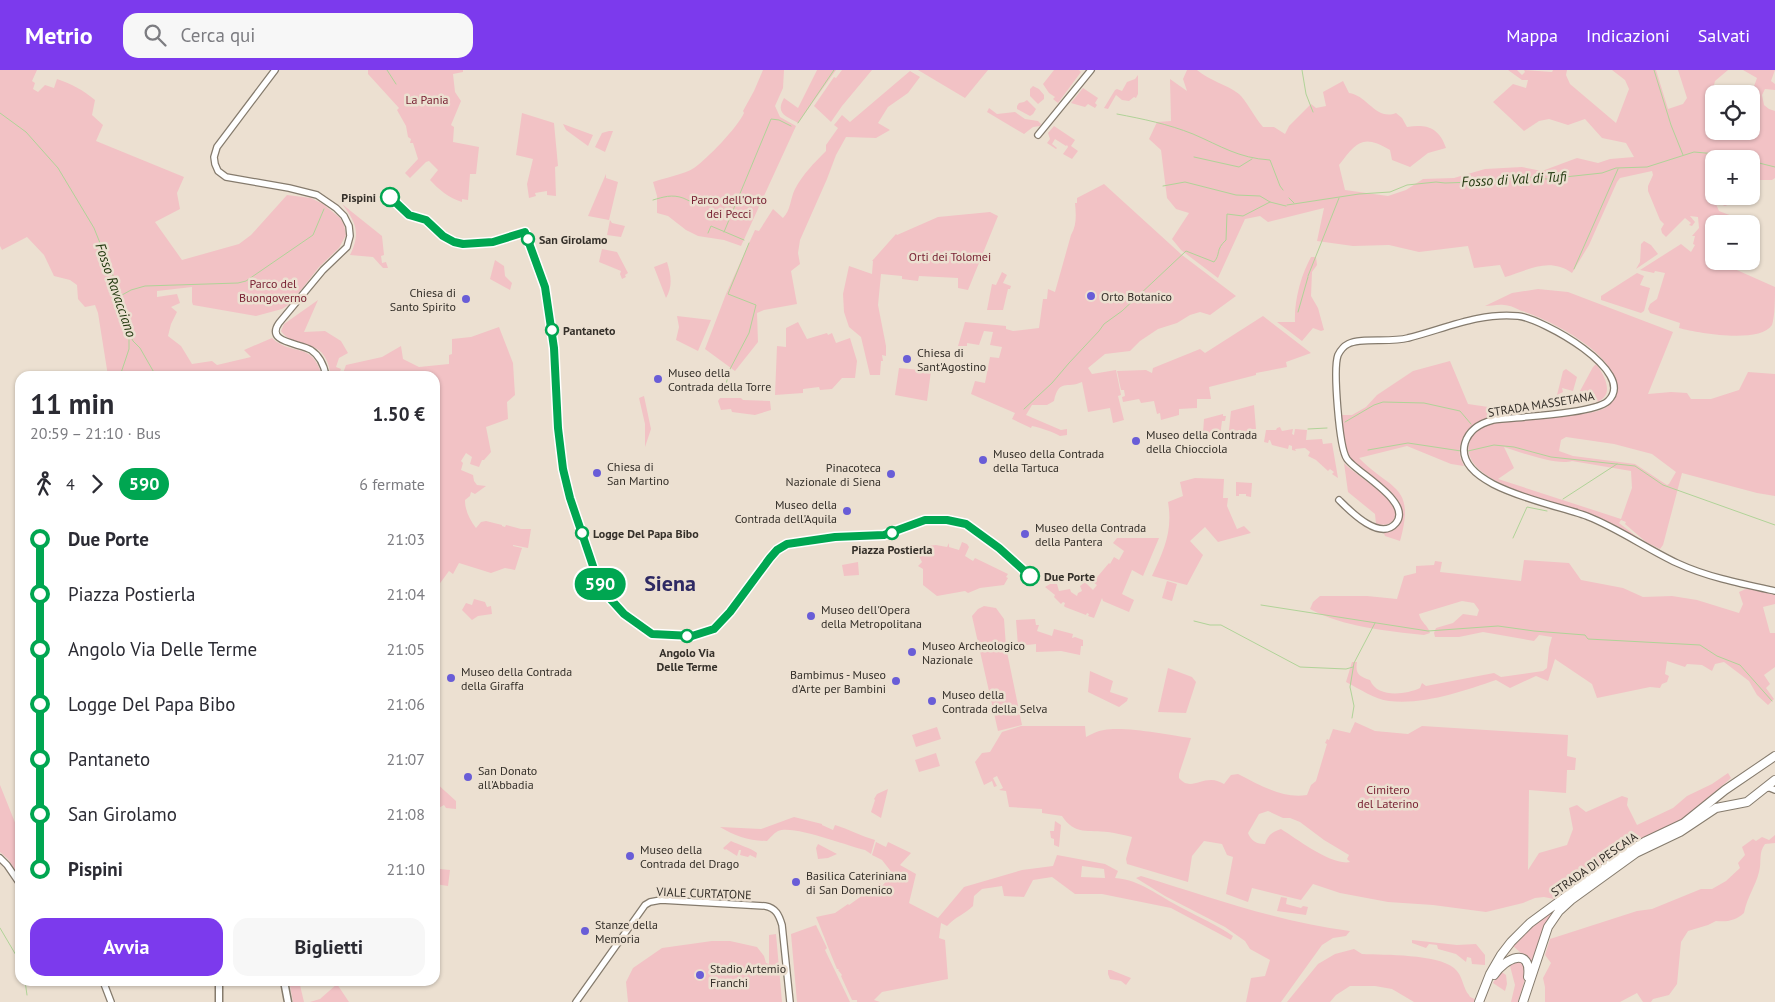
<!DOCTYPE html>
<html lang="it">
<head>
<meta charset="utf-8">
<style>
	body { margin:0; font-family:"PT Sans",sans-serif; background:#f7f7f7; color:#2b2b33; height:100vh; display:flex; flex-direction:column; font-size:19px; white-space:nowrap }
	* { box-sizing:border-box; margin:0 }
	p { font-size:16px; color:#7c7c81 }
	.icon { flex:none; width:28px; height:28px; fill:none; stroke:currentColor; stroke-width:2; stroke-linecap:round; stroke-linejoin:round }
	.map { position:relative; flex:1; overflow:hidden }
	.panel { position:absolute; left:15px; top:301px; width:425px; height:615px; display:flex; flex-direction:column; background:#fff; border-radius:15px; box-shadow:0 1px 4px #0004 }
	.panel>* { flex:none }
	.badge { padding:0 10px; border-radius:16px; font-size:18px; line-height:32px }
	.tools { position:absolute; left:1705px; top:15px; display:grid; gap:10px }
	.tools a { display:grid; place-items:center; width:55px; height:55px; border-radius:10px; background:#fff; box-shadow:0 1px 4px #0004; font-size:25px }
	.map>.badge { position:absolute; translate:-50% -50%; box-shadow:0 0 0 2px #fff }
	.legs { display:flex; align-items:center; gap:8px; height:55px; padding:0 15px; font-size:16px }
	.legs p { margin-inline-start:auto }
	.head { display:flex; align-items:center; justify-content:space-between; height:85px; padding:0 15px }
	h1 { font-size:28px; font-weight:700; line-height:38px }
	.cta { display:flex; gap:10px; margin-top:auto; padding:10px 15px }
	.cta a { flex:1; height:58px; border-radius:15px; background:#7c3aed; color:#fff; font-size:20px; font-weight:700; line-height:58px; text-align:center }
	.cta a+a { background:#f7f7f7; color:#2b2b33 }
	ul { padding:0 15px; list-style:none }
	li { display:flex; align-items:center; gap:18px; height:55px; font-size:19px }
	li i { display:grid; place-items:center; width:8px; height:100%; margin:0 6px; background:currentColor }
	li i::after { content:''; width:12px; height:12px; margin:-6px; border:4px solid; border-radius:50%; background:#fff }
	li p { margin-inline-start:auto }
	li:first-child i { background:linear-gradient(#0000 50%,currentColor 0) }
	li:last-child i { background:linear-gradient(currentColor 50%,#0000 0) }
	header { display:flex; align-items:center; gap:30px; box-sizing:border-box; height:70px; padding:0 25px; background:#7c3aed; color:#fff }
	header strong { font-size:24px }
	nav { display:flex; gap:28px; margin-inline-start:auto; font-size:18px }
	.search { width:350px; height:45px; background:#f7f7f7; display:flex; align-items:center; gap:12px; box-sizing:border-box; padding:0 18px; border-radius:15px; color:#7c7c81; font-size:19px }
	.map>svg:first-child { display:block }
</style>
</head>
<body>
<header>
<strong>Metrio</strong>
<div class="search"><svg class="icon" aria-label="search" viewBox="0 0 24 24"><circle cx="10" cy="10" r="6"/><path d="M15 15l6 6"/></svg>Cerca qui</div>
<nav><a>Mappa</a><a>Indicazioni</a><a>Salvati</a></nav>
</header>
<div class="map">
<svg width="1775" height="932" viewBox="0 0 1775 932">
	<rect width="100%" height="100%" fill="#ece0d1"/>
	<path fill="#f2c2c5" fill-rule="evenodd" d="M0 0H37L32 11 35 13 33 19 38 22 45 15 54 18 57 9C72 14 83 20 95 30L92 45 103 55 96 71 184 107 177 123 180 139 155 152 182 190 239 174 251 165 287 125 311 128 323 134 340 148 344 155 346 165 339 178 319 197 290 234 282 239 256 246 193 235 192 232V217L157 221V227L177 224 180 233 171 237 177 242 171 254 168 266 181 276 192 294 212 291 217 295 251 287 244 280 272 268C292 287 312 270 322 306H108L98 243 95 235 85 237 78 229 77 215 70 210 54 206 44 185 27 167 2 180 0 176Z
		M368 0H463V2L453 4 455 22 461 31 451 55 454 57 453 72 479 77 476 104H470L468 130 462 129V132C449 128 438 119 430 110L438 100 429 91 426 92 410 108 405 103 418 89 413 73H410L411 69 408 67 406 56 397 40 399 38 368 4Z
		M763 0H784L783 18 775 36 780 47 796 56 741 176 724 170 698 166 686 160 668 146 657 143V126L653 112C664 108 685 104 694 98 708 88 737 58 744 43L743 41 754 21Z
		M817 0H836L798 53C786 46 775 44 784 28L798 38Z
		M842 0H872L842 36 831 52 814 36 834 7 836 8Z
		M918 0H988L965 28Z
		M1054 0H1079L1081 2 1058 33 1053 29 1055 27 1049 23 1043 14Z
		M1187 0H1197C1210 11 1226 14 1239 24 1246 30 1255 48 1263 57H1274L1285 64 1289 56 1311 34 1316 38 1326 36 1323 22 1343 11 1349 23C1367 25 1376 51 1396 43L1402 48 1407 57C1426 54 1439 57 1446 78L1428 83 1410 97 1392 90 1390 80C1362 63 1356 73 1339 95L1345 120 1388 126 1406 120 1423 109 1454 108 1485 99 1522 97 1542 101 1577 88 1598 93 1610 89 1634 87 1626 73 1602 68 1585 49 1568 55 1549 49 1539 51 1524 61 1493 32 1513 14 1526 18 1528 10H1522L1508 0H1517L1522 5 1525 2 1524 0 1552 2 1553 0H1567L1566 5 1570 14 1616 53 1629 19 1625 10 1612 0H1656L1668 39 1683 34 1687 28 1678 0H1728L1715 11 1714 15C1728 24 1738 23 1753 19L1757 8 1743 0H1775L1771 11 1775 14V20L1765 19 1762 25 1764 35 1769 39 1775 41V108L1772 110H1751V89H1714V126H1740L1737 131 1725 136 1715 132 1719 141 1737 148 1735 154H1714V191H1721V193L1775 217C1775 227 1775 246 1772 255 1760 274 1697 263 1679 258L1680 253 1650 243 1648 239 1650 234 1657 229 1665 203 1655 201 1654 203 1640 200 1681 174 1691 182 1695 175 1693 174 1695 166H1692L1699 158 1698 147 1690 146 1695 152 1692 156 1689 155 1691 153 1685 148 1666 167 1662 163 1661 159 1664 154 1660 150 1648 121V116L1653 105 1652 101 1620 108 1617 112 1589 175 1572 203C1549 187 1529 200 1505 207L1500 195 1474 198 1468 176 1419 182 1389 175 1353 176 1317 171 1324 138 1268 152 1260 146 1245 149 1218 208 1181 180 1172 169 1189 143 1176 139 1167 128 1161 80 1149 69 1157 52 1171 51 1170 9 1187 21 1183 9ZM1714 24H1751V61H1714Z
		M910 1 920 7 908 23 888 37 878 53 890 60 876 68 846 67 836 85 827 109 800 170 798 183 800 194 791 201 797 234 764 240 757 243 758 272 735 301 705 279 726 224 755 160 759 161 773 139 783 148C791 140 790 129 795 119 803 104 814 93 826 81V75L838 58 834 55 842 45 850 52Z
		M1138 5V24L1136 28 1134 27 1129 31 1122 30 1116 25 1108 39 1104 38 1115 20 1117 19 1122 21 1127 12 1135 9Z
		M1033 16 1039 19 1044 25V29L1038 34 1030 26V19Z
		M1083 18 1098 28 1095 33 1097 35 1095 38 1088 34 1085 37 1071 33Z
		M1027 30 1036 39 1033 44 1030 46 1017 39V36L1019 33 1024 32Z
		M989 38 997 44 1015 42 1025 49 1038 51 1041 54 1040 56 1033 57 1024 64 987 42Z
		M522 43 554 53 558 96 555 97 556 126 547 125V121L535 123 536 126 529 128 527 114 533 89 516 85Z
		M563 54 593 65 588 76 566 60Z
		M1054 56 1075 70 1071 76 1078 81 1072 89 1063 84 1068 77 1067 75 1066 76 1055 69 1052 74 1057 78 1056 79 1047 73 1050 69 1048 63Z
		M609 61H613L605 82 595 77 602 63Z
		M606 104V108L618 112 609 150 588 146Z
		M1104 114 1182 185 1236 226 1210 245 1200 242 1190 245 1177 253 1158 259 1140 271 1130 281 1105 284 1088 298 1092 304 1116 300 1121 325 1118 326 1124 350 1113 353 1110 338 1088 342 1082 312C1067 319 1059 308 1054 331L1047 335H1032L1026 345 1061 360 1067 359V365L1060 366C1053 362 1041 358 1032 356L1031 358 1012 349 1015 343 971 324 975 311 985 313 990 287 999 288 1002 277 990 275 993 262 984 261 979 275 967 273V276H958L965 252 1006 256V259L1013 261 1039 258 1043 229H1047L1048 219 1055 222 1071 165C1077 155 1076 144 1075 133H1077V128Z
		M342 134 382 166 384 185 381 186 382 193 386 192 388 198H383L373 187 350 185C361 163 356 152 342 134Z
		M990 142 998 146 968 220 958 218V208L919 206 918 211 902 209V206L881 204 878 235 886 276V286L882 285 883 291H881L880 305H870L861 267 849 257 844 242 843 224 849 196 872 204 873 191H872L896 164 897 165 938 147Z
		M610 150 612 153 625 156 621 167 607 165Z
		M1644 171 1651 175 1658 184 1636 199 1640 192 1641 174Z
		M602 179 617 182 628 203 625 205 626 207 622 209 620 204 621 201 599 192Z
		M1311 187H1316L1317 195 1312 202 1311 226 1318 238 1324 260 1321 261 1313 258 1302 271 1277 252H1295C1294 231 1301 205 1311 187Z
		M495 190 504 196 505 206 512 213 510 220 490 209Z
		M667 192C671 205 673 216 666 228L654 197Z
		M1002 202 1007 205 1003 213 1011 216 1010 219H1008L1003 240H987L992 214 996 215Z
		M1637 203 1644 206 1640 215 1650 218 1644 241 1641 243 1601 230V226Z
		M1538 219 1568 222 1673 262 1648 324 1671 322 1687 323 1691 329H1711L1739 320 1748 302 1775 304V426L1757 423 1682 403 1663 475 1660 479 1646 472 1625 454 1626 452 1621 450 1619 453 1641 470C1624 461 1608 450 1590 444 1563 434 1461 414 1469 375 1471 362 1481 357 1492 353 1514 350 1535 347 1557 345 1572 343 1595 346 1608 336 1614 331 1617 323 1617 316 1613 282 1551 250 1522 241 1517 239 1510 235 1504 235 1498 234 1491 236 1485 236L1512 223ZM1566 367 1614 374 1652 384 1676 402 1669 414 1667 415 1635 394 1573 386 1559 381 1561 370ZM1504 377C1520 382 1557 396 1572 391L1631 401 1632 418 1621 449 1498 409 1514 398Z
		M318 230 304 262 325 261 341 271 348 283 339 288 336 297 341 299 338 306H331C325 263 297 283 281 261L284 254Z
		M677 246 711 250 698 281 676 270 679 257Z
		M1263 246 1311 283 1286 292 1287 297 1256 303V305L1209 317 1211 329H1197V338L1179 339V345L1161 350 1160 343 1157 344 1154 331 1141 333 1139 329 1123 332 1122 327 1125 326 1124 320H1121L1117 301 1146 300 1152 303 1153 298 1200 279 1205 283Z
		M798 252 807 269 827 263 828 265 832 263 836 273 850 268 857 291 855 308H842L832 319 820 320 819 317 803 319V323L775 325 777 276 786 277V258Z
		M499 257 513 293 515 325 507 332 508 349 486 357 491 382 484 390H482L479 397 470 394 472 387 466 383 461 391 463 393 461 400 473 405 474 411 477 415 486 416 475 424 471 422 470 426 465 430C465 441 470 450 476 458L481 452 486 451 502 455V456L505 457 506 455 521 459H531L528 478 513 475V476L522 478 515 500 505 498 491 503 459 493 453 504 449 501 435 520V306H342L346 295 382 287 401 276 403 289 419 297 449 294V285L452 284V269L471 267Z
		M1450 291 1468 334 1502 339 1553 334 1554 337 1558 336C1530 344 1473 338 1462 370 1458 380 1459 387 1464 396L1451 394 1407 376 1359 388C1391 421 1416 414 1400 471L1385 466 1383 461C1391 460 1399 459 1401 450 1410 422 1361 406 1349 387 1342 376 1343 358 1342 345H1352L1366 337 1377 325 1413 301Z
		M1596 294C1606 307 1616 328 1593 333L1595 324 1580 321 1593 297Z
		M899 298 931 301 927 331 895 325Z
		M1566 299 1577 307 1573 321 1562 318 1563 322 1557 325 1563 301Z
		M644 326 651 359 645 377V354L639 328Z
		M720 328H741L743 330 770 331 771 340 755 345 732 342 731 339 721 340 718 331Z
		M1254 335 1256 359H1248L1246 366H1241V360H1238L1237 369H1228L1231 341Z
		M1223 344V346H1226L1225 351H1222L1220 367 1215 366V363H1203L1204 349Z
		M1280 357 1282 361 1293 359 1292 364 1294 365 1295 359 1307 360 1306 370 1322 369 1323 374 1332 373 1338 408 1332 404 1334 402 1330 399 1328 401 1316 390 1308 386 1310 382 1305 378 1295 379 1296 381 1292 380V376L1289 375 1288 379 1272 375 1270 370H1269L1268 373 1264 372 1266 360H1276L1277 358Z
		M1344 393C1354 405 1405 431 1394 449 1390 456 1383 455 1376 454L1375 444 1348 422Z
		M1195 408 1224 409 1223 428H1228L1227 436 1237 459 1244 456 1251 463 1218 472 1205 457 1190 471 1203 485 1187 515 1152 506C1164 480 1173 461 1168 432L1183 426 1180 412Z
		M1236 412 1252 413 1251 427 1246 426V424H1239V426H1236Z
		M1117 468H1159L1143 506 1132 500 1122 524 1134 530 1129 542 1103 531 1102 528 1094 548 1088 546 1089 544 1087 543 1086 545 1065 537 1064 536 1065 533 1063 532 1061 534 1054 527 1055 525 1045 517 1050 514H1057L1059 521 1070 519 1071 522 1077 526 1078 523 1082 521 1080 516 1085 512 1093 520 1097 515 1093 512 1109 493 1110 494 1114 487 1119 490 1124 481 1113 473Z
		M962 472 967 474 969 477 965 486 973 491 975 488 1008 504 1006 507 1008 508 1004 515 980 518 968 523 965 521 937 526 923 515V499L918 496 922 492 919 486 917 487 913 478 927 474 928 476 936 475 947 477 949 473V477L959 480Z
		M1524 490 1569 493 1581 510 1623 518 1643 527 1672 526 1697 530 1739 543 1743 534 1739 522 1748 518 1775 525V534L1763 537 1770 563H1775V597L1764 605 1770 614 1766 618 1774 629 1768 635 1757 625 1749 611 1724 592 1715 594 1712 601 1702 595 1687 594 1685 597 1667 591 1665 604 1669 606 1667 612 1662 614 1660 618 1650 617 1597 628 1592 614 1555 589 1548 611 1536 606 1510 618 1496 610C1464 621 1424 635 1389 631 1374 629 1360 619 1346 612L1352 592H1357C1355 604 1359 606 1370 610 1377 628 1405 625 1420 618L1422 613 1426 616 1494 603 1501 607 1543 601 1547 598 1549 578 1552 567 1539 565 1534 571 1483 562 1459 567H1435L1434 563 1436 558 1453 553 1463 544 1477 546 1479 540 1474 533 1462 531 1419 544C1421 553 1428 555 1430 563L1424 565C1387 561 1343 557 1310 539L1313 532 1320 526H1367L1397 529 1404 506 1416 503V496L1434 495 1435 491 1442 492 1440 502 1521 511Z
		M858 492 859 505 844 506 842 495Z
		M1167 511 1177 514 1172 531 1162 528Z
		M474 529 485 532 487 537 491 536 492 544 478 546 472 550 462 540 466 533 472 535Z
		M984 536 996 538 1004 549 1006 577 1022 655 998 661 972 546 978 539Z
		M1035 549 1036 555H1039L1037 561 1052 566 1054 559 1073 564 1072 568 1075 567 1083 570V576H1081L1080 585 1061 581 1036 582V574L1018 576 1016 550Z
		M1168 598 1192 607 1196 612 1186 643 1158 642Z
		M1090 601 1113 611 1110 622 1128 628 1127 631 1119 637 1088 622Z
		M1355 652 1375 661 1408 664 1422 656 1568 665 1567 686 1576 688 1575 700H1567L1566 723 1529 720 1528 800 1539 783 1567 775 1573 759 1569 738 1577 735 1586 742 1622 726 1628 728 1627 735 1637 755 1673 738 1687 726 1712 714 1728 703 1731 708 1685 748 1645 767 1621 782 1559 828 1554 829 1544 827 1535 828 1523 833 1486 842 1433 835 1388 832 1340 823 1313 814 1301 830 1252 818 1248 832 1226 824 1233 787 1227 785 1222 774 1204 771 1192 786 1188 812 1127 794 1126 789 1132 767C1124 765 1116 763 1108 762 1089 760 1074 765 1062 746L1042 743V739L1009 737 1006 721 999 720 1003 718 997 706 993 708 997 716 994 717 992 711 984 715 975 692 982 683 990 682 1002 662 1021 656H1085L1086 667C1092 664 1097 661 1104 660 1125 656 1168 665 1191 668L1179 704V708C1189 720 1198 710 1211 710 1216 710 1220 712 1224 714L1231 705 1238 704C1260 715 1282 729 1307 725L1311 715 1316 711 1327 674 1325 673 1327 669 1329 670 1333 659 1350 663ZM1268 741 1283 748H1290L1300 752 1324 770 1349 785 1347 789 1350 792C1332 796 1297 769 1281 759 1273 762 1268 764 1265 774 1257 774 1251 771 1248 763L1259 744Z
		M937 657 941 669 916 677 912 665Z
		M936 683 940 696 919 702 915 690Z
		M435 712 456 731V739L446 738 444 735 435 740Z
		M0 715 20 765V808L8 789 0 782Z
		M888 719 881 748 871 742 875 730 874 729 877 724Z
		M794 747 822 754V755L833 760 835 755C849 759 860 766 875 770L871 784 865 780C848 776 792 754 778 761 774 763 770 768 767 771 749 771 735 766 720 757L761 759Z
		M1055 751 1061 755 1059 777 1054 775V769L1051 768 1050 761H1054Z
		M1775 765V773L1765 774C1758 783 1762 792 1759 802 1756 815 1747 827 1744 843 1735 851 1727 852 1716 851L1708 855 1688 861 1681 872 1677 914 1669 925 1653 929 1651 932H1643L1637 923 1620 932H1545V917L1543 908 1551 893 1545 885 1550 869 1637 841 1652 839 1701 819H1712L1726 811 1740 798 1738 793 1745 785 1742 777 1753 769 1756 771 1762 767 1769 770Z
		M731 771C739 775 751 778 757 783L756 788 750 785 748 787 740 785 741 780H739L737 786 726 779 725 780 723 778Z
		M876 772 886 777 888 772 911 783 900 795 916 804 909 833 938 848 964 817 1022 800 1053 796 1057 785 1105 794 1118 801 1115 808C1139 809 1160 827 1182 838 1199 847 1217 855 1233 866L1231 870 1171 838 1102 824H1075L1052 807 1033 810 1024 827 1004 826 1002 816 982 819 974 826 973 836C965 844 955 847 947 856L941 853 939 868 945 870 948 909 882 922 874 930 880 932H857V930H852L841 906 842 905 838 900 839 899H837C831 885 824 866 816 847L835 843 848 834 849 835 880 813 882 816 893 804 882 790 872 785ZM1082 796 1104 799 1105 808 1081 807Z
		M818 774 837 784 828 788 818 789 816 778Z
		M440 799 450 800 448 816 435 814 436 805H439Z
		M1141 806C1210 827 1278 852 1350 861L1346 866 1333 868 1322 875 1281 932H1246L1251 908 1265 906 1270 890 1250 879 1245 871 1225 857 1165 826 1136 808Z
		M1281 827 1287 828 1286 834 1301 838 1303 836 1308 837 1306 845 1277 841Z
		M1551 842 1552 845 1532 893 1512 875 1534 854Z
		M816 855 827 878 825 880 850 932H856H797L791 864Z
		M776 864 782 932H628L626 912 633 898 662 878 712 871H730L757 877 764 886 766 893 769 894V865Z
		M1412 870 1457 875 1476 874 1485 885V895L1472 894 1471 888 1467 887 1466 892 1456 884 1438 879 1437 875 1429 874 1426 878 1412 873Z
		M1354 879 1362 884C1385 885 1437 884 1454 898 1463 905 1463 919 1469 925 1470 928 1473 928 1475 929L1474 932H1414L1392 919 1375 916H1350L1336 925 1330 932H1287L1318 894 1335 884Z
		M1520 891C1531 901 1521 920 1518 932H1511L1515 915 1510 896 1514 892Z
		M1108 900H1111L1131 908 1126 915 1121 911 1110 909 1108 904Z
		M1500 901 1506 905 1507 914 1505 921 1493 913Z
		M289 911H299L304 932H293Z
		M337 914 349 932H310L320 929Z"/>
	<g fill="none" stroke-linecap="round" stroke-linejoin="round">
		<path stroke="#b0d398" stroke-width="1" d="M387 0 396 14
			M1302 0 1306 24 1313 42
			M1654 0 1671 55 1683 85
			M0 43 26 62 58 98 94 158 122 228V241L128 251 129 263 133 271 140 278 156 306
			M1117 44C1143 49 1168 54 1193 64 1221 76 1238 88 1270 90L1280 116 1283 120
			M798 53 834 0
			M1194 87 1239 97 1252 89
			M1751 91 1775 97
			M1163 116 1185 112 1236 125 1260 126 1270 132 1286 136
			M1289 128 1294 133
			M653 130C663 127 672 124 683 128 688 130 690 132 695 132 706 121 719 131 731 136L736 125 739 126
			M1287 135 1359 124 1390 122 1407 115 1436 112 1445 113 1475 112 1529 107 1546 109 1602 103 1616 98 1647 97 1694 82 1728 85 1740 89
			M724 162 771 49 779 50 791 56
			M708 163 711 156 744 170
			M1574 199 1618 99
			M1308 206 1339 128
			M122 225 131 220 145 216 238 213 246 211 313 165 324 139
			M1298 242 1308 207
			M120 306 129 279V264
			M726 315 729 301 749 263 756 235 728 224 749 173
			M1024 339 1052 313 1069 293 1099 261 1104 254 1122 241 1186 181 1214 192C1221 184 1215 180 1226 170L1227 144 1243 146 1270 132
			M1345 352 1374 335 1383 332 1424 333 1460 341 1471 354
			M1308 359 1327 358
			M1368 380 1408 373 1461 381
			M1468 381 1494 375 1514 377 1551 387 1635 396 1663 415 1775 455
			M1563 429 1617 394
			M1513 468 1527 437 1547 441
			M1261 535 1428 561 1498 556 1534 561 1585 565 1588 569 1700 575 1717 586 1740 595 1772 631
			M1194 551 1210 555H1221L1300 597 1346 599 1353 597
			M1352 648 1354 636 1350 617 1354 593 1375 553
			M0 858 20 892
			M25 911 27 925"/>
		<g stroke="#857b6d" stroke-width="8">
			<path id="tertiary" d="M275 0 217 77 214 87 215 94 218 101 226 107 289 118 317 125 336 138 344 146 349 156 350 166 347 177 323 200 279 253C265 273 300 273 311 280 320 286 324 295 326 306
				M1038 65 1091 0
				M1339 430C1350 441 1380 472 1396 453 1413 432 1357 403 1347 389 1339 378 1333 298 1338 285 1340 281 1344 276 1348 274 1361 267 1390 273 1408 268 1444 259 1480 242 1518 246 1541 248 1639 302 1608 331 1594 344 1515 347 1493 350 1481 353 1469 360 1465 373 1452 418 1561 435 1589 447 1619 459 1647 479 1677 493 1707 507 1742 514 1775 521
				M1765 718H1770L1775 720
				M0 788 7 795 20 814
				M103 911 111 932
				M576 932 645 835 650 832 661 830 765 836C776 838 779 845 782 855L790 932"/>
		</g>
		<g stroke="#857b6d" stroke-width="9">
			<path id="secondary" d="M219 911V932
				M284 911 288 932"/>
		</g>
		<g stroke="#857b6d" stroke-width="10">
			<path id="primary" d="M1494 905C1505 888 1532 876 1528 907
				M1479 932 1490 904 1501 885 1511 872 1530 853 1621 786 1646 771 1684 753 1725 720 1775 686
				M1523 932 1548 857 1559 841 1571 830 1636 783 1680 762 1716 738 1747 732 1775 710"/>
		</g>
		<use href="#tertiary" stroke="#fff" stroke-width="5.5"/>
		<use href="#secondary" stroke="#fff" stroke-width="6"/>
		<use href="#primary" stroke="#fff" stroke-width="8"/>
	</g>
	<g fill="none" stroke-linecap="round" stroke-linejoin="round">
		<g stroke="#fff" stroke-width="11">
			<path id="line-1" d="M390 127 409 145 426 150 443 166 454 172 463 174 493 172 525 162 545 217 554 278 558 358 563 399 570 428 595 502 605 523 624 544 652 564 692 566 714 559 730 542 770 488 777 480 787 474 835 467 884 465 925 450H947L966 454 999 478 1030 506"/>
		</g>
		<use href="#line-1" stroke="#00a651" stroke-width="8"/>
	</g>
	<g fill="#fff" stroke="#00a651" stroke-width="2.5">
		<circle cx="390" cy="127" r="9"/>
		<circle cx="528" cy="169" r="6"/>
		<circle cx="552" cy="260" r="6"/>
		<circle cx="582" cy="463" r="6"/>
		<circle cx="892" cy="463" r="6"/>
		<circle cx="1030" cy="506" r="9"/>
		<circle cx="687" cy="566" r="6"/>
	</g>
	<g fill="#695dd7" stroke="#ece0d1" stroke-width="2">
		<circle cx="1091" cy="226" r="5"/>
		<circle cx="466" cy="229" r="5"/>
		<circle cx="907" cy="289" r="5"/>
		<circle cx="658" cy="309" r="5"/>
		<circle cx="1136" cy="371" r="5"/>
		<circle cx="983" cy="390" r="5"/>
		<circle cx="597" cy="403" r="5"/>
		<circle cx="891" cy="404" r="5"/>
		<circle cx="847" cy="441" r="5"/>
		<circle cx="1025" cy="464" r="5"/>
		<circle cx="811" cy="546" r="5"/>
		<circle cx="912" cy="582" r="5"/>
		<circle cx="451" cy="608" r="5"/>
		<circle cx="896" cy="611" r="5"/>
		<circle cx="932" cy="631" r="5"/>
		<circle cx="468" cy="707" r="5"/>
		<circle cx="630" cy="786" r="5"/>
		<circle cx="796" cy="812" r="5"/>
		<circle cx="585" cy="861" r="5"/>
		<circle cx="700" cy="905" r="5"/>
	</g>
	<g text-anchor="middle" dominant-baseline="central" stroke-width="5" stroke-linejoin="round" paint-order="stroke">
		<g font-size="12" fill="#792334" stroke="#ece0d1">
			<text x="427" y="29">La Pania</text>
			<text x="729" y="129">Parco dell'Orto<tspan x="729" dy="14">dei Pecci</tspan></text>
			<text x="950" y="186">Orti dei Tolomei</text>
			<text x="273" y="213">Parco del<tspan x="273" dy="14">Buongoverno</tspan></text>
			<text x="1388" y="719">Cimitero<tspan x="1388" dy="14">del Laterino</tspan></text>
		</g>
		<g font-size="12" font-weight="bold" fill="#35302a" stroke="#ece0d1" text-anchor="start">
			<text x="376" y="127" text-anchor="end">Pispini</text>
			<text x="539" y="169">San Girolamo</text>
			<text x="563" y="260">Pantaneto</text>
			<text x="593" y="463">Logge Del Papa Bibo</text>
			<text x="892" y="479" text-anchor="middle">Piazza Postierla</text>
			<text x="1044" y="506">Due Porte</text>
			<text x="687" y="582" text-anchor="middle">Angolo Via<tspan x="687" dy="14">Delle Terme</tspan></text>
		</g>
		<g font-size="12" fill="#35302a" stroke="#ece0d1" text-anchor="start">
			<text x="456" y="222" text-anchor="end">Chiesa di<tspan x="456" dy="14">Santo Spirito</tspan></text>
			<text x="1101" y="226">Orto Botanico</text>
			<text x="917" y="282">Chiesa di<tspan x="917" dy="14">Sant'Agostino</tspan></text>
			<text x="668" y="302">Museo della<tspan x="668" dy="14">Contrada della Torre</tspan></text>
			<text x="1146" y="364">Museo della Contrada<tspan x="1146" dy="14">della Chiocciola</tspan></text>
			<text x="993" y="383">Museo della Contrada<tspan x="993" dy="14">della Tartuca</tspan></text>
			<text x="607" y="396">Chiesa di<tspan x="607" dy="14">San Martino</tspan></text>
			<text x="881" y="397" text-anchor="end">Pinacoteca<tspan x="881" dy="14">Nazionale di Siena</tspan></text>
			<text x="837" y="434" text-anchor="end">Museo della<tspan x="837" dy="14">Contrada dell'Aquila</tspan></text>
			<text x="1035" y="457">Museo della Contrada<tspan x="1035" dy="14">della Pantera</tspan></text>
			<text x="821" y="539">Museo dell'Opera<tspan x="821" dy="14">della Metropolitana</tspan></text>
			<text x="922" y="575">Museo Archeologico<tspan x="922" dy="14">Nazionale</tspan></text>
			<text x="461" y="601">Museo della Contrada<tspan x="461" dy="14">della Giraffa</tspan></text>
			<text x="886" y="604" text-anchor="end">Bambimus - Museo<tspan x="886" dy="14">d'Arte per Bambini</tspan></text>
			<text x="942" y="624">Museo della<tspan x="942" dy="14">Contrada della Selva</tspan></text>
			<text x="478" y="700">San Donato<tspan x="478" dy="14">all'Abbadia</tspan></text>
			<text x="640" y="779">Museo della<tspan x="640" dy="14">Contrada del Drago</tspan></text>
			<text x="806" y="805">Basilica Cateriniana<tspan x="806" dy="14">di San Domenico</tspan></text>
			<text x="595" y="854">Stanze della<tspan x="595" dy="14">Memoria</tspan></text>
			<text x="710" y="898">Stadio Artemio<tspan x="710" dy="14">Franchi</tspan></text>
		</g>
		<g font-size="12" fill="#35302a" stroke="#ece0d1">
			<text transform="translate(1541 334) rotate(-9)">STRADA MASSETANA</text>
			<text transform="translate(1594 794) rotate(-35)">STRADA DI PESCAIA</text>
			<text transform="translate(704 823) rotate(2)">VIALE CURTATONE</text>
		</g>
		<g font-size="14" font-style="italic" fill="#1f360c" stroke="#ece0d1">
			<text transform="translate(1514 109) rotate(-3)">Fosso di Val di Tufi</text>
			<text transform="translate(116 220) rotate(71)">Fosso Ravacciano</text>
		</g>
		<g font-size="22" font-weight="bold" fill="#2e2963" stroke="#ece0d1">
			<text x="670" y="513">Siena</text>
		</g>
	</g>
</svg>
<div class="tools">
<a><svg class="icon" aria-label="locate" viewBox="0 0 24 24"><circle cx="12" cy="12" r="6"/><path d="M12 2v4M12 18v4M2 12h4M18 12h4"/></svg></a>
<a>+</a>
<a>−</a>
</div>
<b class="badge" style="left:600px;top:514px;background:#00a651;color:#fff">590</b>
<section class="panel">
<div class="head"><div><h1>11 min</h1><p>20:59 – 21:10 · Bus</p></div><b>1.50 €</b></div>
<div class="legs"><svg class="icon" aria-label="walk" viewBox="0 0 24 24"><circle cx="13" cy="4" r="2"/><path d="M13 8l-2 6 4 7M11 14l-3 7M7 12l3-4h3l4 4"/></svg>4<svg class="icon" aria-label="forward" viewBox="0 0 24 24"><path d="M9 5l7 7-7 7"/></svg><b class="badge" style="background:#00a651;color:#fff">590</b><p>6 fermate</p></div>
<ul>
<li><i style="color:#00a651"></i><b>Due Porte</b><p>21:03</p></li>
<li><i style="color:#00a651"></i><span>Piazza Postierla</span><p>21:04</p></li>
<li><i style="color:#00a651"></i><span>Angolo Via Delle Terme</span><p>21:05</p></li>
<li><i style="color:#00a651"></i><span>Logge Del Papa Bibo</span><p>21:06</p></li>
<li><i style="color:#00a651"></i><span>Pantaneto</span><p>21:07</p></li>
<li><i style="color:#00a651"></i><span>San Girolamo</span><p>21:08</p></li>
<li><i style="color:#00a651"></i><b>Pispini</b><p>21:10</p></li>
</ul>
<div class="cta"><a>Avvia</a><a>Biglietti</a></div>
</section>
</div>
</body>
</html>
